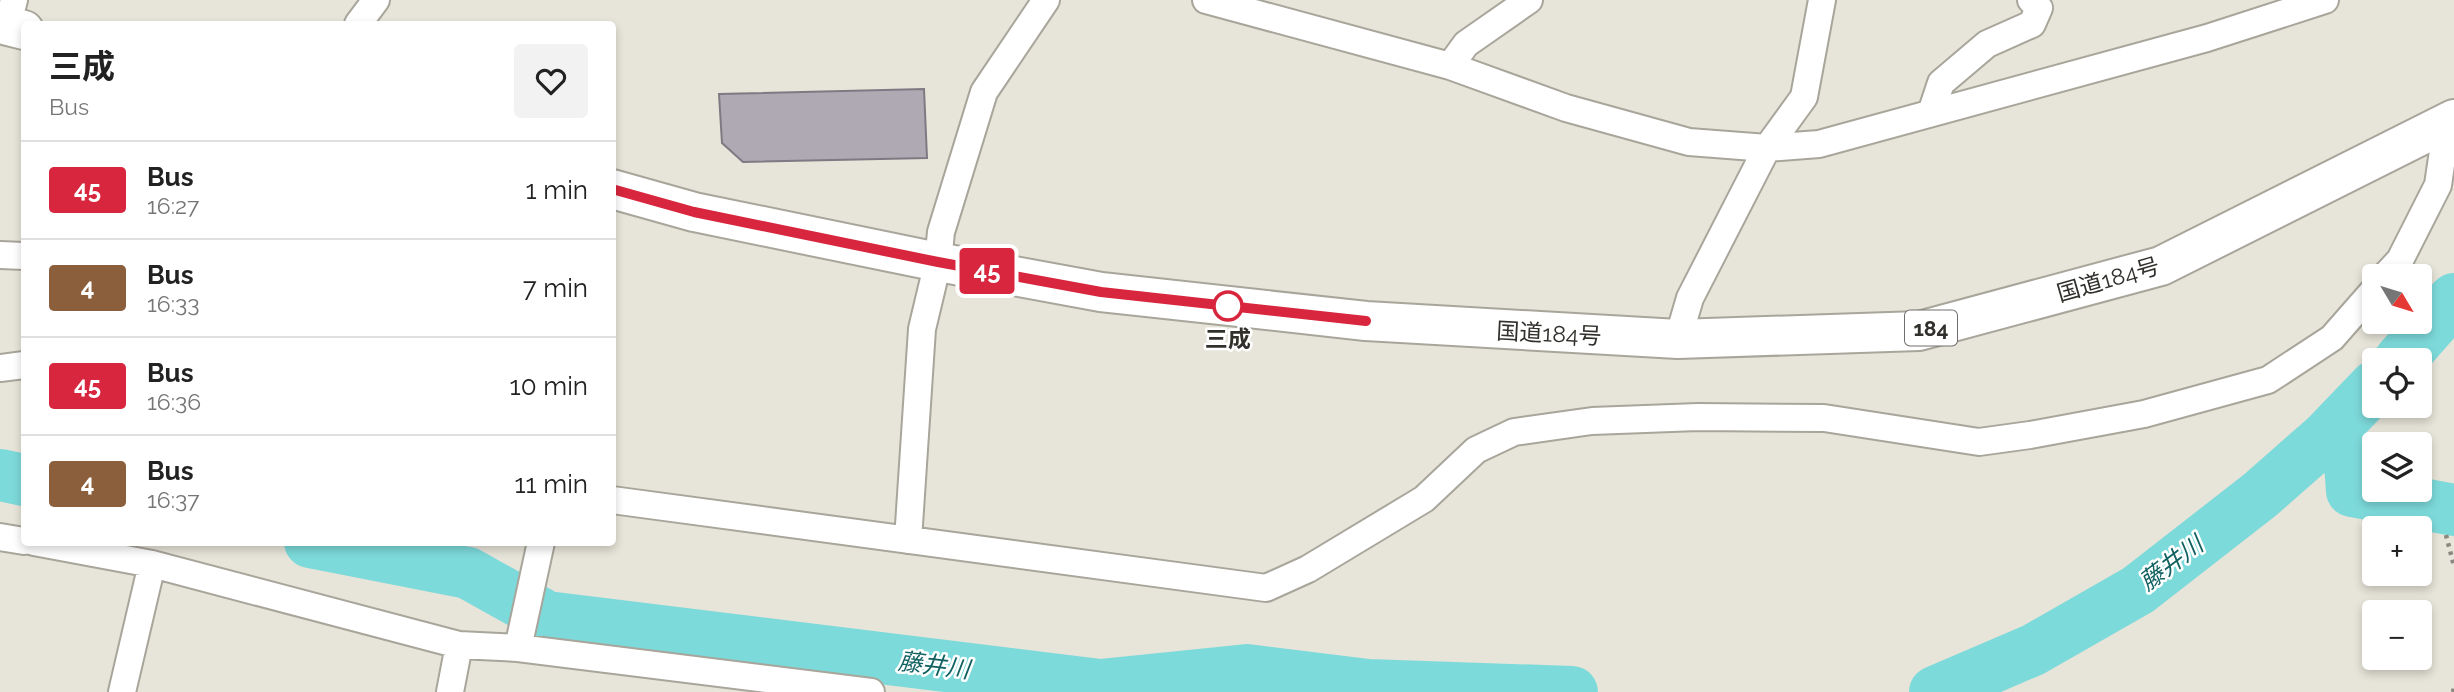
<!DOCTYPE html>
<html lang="en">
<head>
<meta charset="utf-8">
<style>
	body { margin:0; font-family:Raleway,"Noto Sans JP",sans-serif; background:#f2f2f2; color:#222; height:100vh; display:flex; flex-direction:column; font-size:26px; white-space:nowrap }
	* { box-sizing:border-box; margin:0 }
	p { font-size:23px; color:#767676 }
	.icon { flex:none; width:38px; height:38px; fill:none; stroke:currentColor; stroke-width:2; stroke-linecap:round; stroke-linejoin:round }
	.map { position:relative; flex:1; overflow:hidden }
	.sheet { position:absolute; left:21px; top:21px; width:595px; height:525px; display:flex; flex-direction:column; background:#fff; border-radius:7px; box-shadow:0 4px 10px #0003 }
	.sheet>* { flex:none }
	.badge { padding:0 14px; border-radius:5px; font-size:24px; line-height:46px }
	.needle { width:46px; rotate:128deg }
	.buttons { position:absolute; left:2362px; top:264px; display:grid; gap:14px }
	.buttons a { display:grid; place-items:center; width:70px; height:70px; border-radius:7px; background:#fff; box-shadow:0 4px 10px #0003; font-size:35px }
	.map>.badge { position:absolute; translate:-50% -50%; box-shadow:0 0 0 4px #fff }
	.round { display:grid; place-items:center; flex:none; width:74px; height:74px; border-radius:7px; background:#f2f2f2 }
	.headline { display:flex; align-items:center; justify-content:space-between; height:119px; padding:0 28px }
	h1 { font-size:33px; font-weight:700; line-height:52px }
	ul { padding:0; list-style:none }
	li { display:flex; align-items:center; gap:21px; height:98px; padding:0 28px; border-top:2px solid #e0e0e0 }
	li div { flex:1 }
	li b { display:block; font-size:26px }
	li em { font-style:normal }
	li .badge { min-width:77px; font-weight:700; text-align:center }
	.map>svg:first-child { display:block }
</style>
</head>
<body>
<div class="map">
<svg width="2454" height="692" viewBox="0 0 2454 692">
	<rect width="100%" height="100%" fill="#e7e4d9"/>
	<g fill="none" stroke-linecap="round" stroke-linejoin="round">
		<path stroke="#7ddada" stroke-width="52" d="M2400 360 2454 299
			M2326 437 2350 463 2352 491 2454 510
			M0 475 24 480
			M310 542 468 573 547 617 1100 685 1247 670 1368 685 1572 692
			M1935 692 2033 650 2138 590 2260 495 2326 437 2375 386"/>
	</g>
	<path fill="#aea9b2" stroke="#7e7982" stroke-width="2" d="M924 89 927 158 743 162 722 143 719 94Z"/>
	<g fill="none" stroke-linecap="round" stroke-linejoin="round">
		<g stroke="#a8a59b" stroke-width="30">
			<path id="minor" d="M1206 0 1450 66 1566 108 1689 142 1767 148 1819 144 2207 38 2325 0
				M358 24 376 0
				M7 26 14 0
				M1450 66 1466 44 1529 0
				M1931 113 1941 83 1987 44 2032 24 2039 8 2031 0
				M0 255 24 256
				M2385 276 2400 260 2438 185 2447 124
				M1678 339 1690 298 1767 148 1804 97 1822 0
				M0 368 24 365
				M612 500 1266 588 1308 569 1424 499 1476 450 1514 432 1592 421 1698 417 1824 418 1979 442 2030 435 2144 414 2268 380 2332 338 2375 289
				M0 537 24 541
				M908 540 922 329 938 262 941 232 984 92 1046 0
				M34 542 152 564 459 645 518 648 871 692
				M518 648 541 542
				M122 692 152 564
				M450 692 459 645"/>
		</g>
		<g stroke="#a8a59b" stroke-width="42">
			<path id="trunk" d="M0 24 24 30
				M612 189 694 212 938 262 1101 292 1366 321 1678 339 1919 331 2161 266 2454 119"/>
		</g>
		<path stroke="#8b8881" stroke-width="4.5" stroke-dasharray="3.5 5" stroke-linecap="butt" d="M2446 535 2454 566
			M2453 692 2454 687"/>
		<use href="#minor" stroke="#fff" stroke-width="26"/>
		<use href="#trunk" stroke="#fff" stroke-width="38"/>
	</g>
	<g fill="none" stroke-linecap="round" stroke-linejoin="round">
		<g stroke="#fff" stroke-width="16">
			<path id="line" d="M612 189 694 212 938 262 1101 292 1366 321"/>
		</g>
		<use href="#line" stroke="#d7263d" stroke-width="10"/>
	</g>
	<circle fill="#fff" stroke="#d7263d" stroke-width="3.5" cx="1228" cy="306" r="14"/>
	<g text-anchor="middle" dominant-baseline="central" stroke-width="5" stroke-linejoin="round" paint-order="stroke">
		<rect fill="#fff" stroke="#706e6b" stroke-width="2" x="1905" y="310.5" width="52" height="35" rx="5"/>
		<g font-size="21" font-weight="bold" fill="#32302c">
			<text x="1931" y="328">184</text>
		</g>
		<g font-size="23" fill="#32302c" stroke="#fff">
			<text transform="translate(2108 279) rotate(-16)">国道184号</text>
			<text transform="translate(1549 333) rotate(3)">国道184号</text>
		</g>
		<g font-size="23" font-weight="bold" fill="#32302c" stroke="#fff">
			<text x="1228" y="338">三成</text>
		</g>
		<g font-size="24" font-style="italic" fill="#116161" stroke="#fff">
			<text transform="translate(2171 563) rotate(-37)">藤井川</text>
			<text transform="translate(934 665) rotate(7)">藤井川</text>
		</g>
	</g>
</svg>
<div class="buttons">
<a><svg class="needle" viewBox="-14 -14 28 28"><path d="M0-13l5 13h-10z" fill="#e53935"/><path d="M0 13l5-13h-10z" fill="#767676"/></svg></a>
<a><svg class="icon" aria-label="locate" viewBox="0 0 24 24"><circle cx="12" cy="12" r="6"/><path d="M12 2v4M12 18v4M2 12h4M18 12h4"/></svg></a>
<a><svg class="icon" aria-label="layers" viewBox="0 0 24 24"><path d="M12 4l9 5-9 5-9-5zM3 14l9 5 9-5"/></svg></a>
<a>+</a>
<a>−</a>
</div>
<b class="badge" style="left:987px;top:271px;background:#d7263d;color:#fff">45</b>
<section class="sheet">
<div class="headline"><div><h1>三成</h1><p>Bus</p></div><a class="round"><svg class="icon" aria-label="heart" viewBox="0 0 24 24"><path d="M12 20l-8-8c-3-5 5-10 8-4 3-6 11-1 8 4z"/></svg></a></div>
<ul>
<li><span class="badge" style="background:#d7263d;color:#fff">45</span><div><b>Bus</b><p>16:27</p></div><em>1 min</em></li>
<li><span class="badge" style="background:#8b5e3c;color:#fff">4</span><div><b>Bus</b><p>16:33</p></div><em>7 min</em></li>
<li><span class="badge" style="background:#d7263d;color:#fff">45</span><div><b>Bus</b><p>16:36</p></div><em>10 min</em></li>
<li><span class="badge" style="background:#8b5e3c;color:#fff">4</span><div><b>Bus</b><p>16:37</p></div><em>11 min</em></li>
</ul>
</section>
</div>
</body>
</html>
